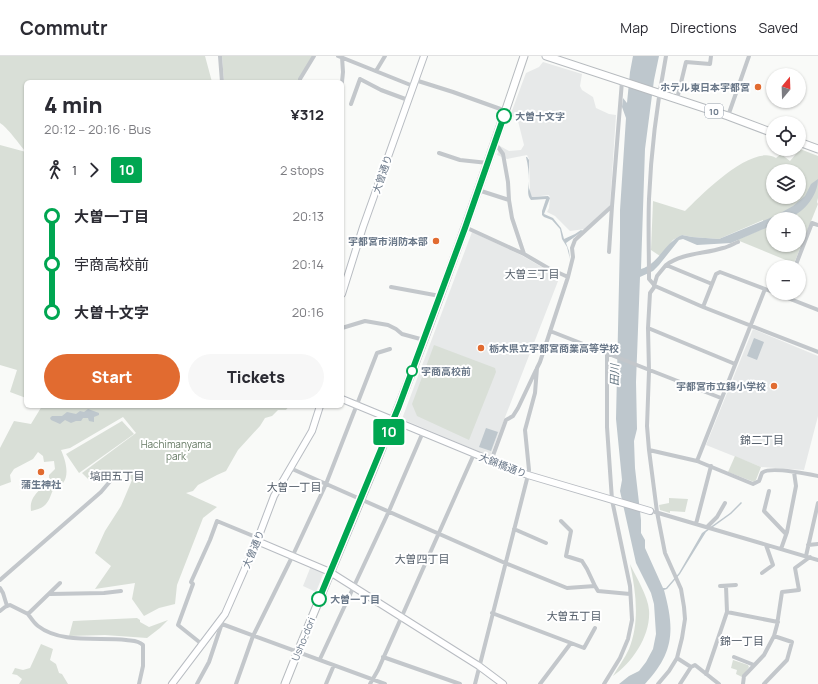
<!DOCTYPE html>
<html lang="en">
<head>
<meta charset="utf-8">
<style>
	body { margin:0; font-family:Manrope,"Noto Sans JP",sans-serif; background:#f7f7f7; color:#2b2b33; height:100vh; display:flex; flex-direction:column; font-size:15px; white-space:nowrap }
	* { box-sizing:border-box; margin:0 }
	p { font-size:13px; color:#7c7c81 }
	.icon { flex:none; width:22px; height:22px; fill:none; stroke:currentColor; stroke-width:2; stroke-linecap:round; stroke-linejoin:round }
	.map { position:relative; flex:1; overflow:hidden }
	.drawer { position:absolute; left:24px; top:24px; width:320px; height:328px; display:flex; flex-direction:column; background:#fff; border-radius:6px; box-shadow:0 1px 3px #0004 }
	.drawer>* { flex:none }
	.badge { padding:0 8px; border-radius:3px; font-size:14px; line-height:26px }
	.needle { width:26px; rotate:19deg }
	.controls { position:absolute; left:766px; top:12px; display:grid; gap:8px }
	.controls a { display:grid; place-items:center; width:40px; height:40px; border-radius:50%; background:#fff; box-shadow:0 1px 3px #0004; font-size:20px }
	.map>.badge { position:absolute; translate:-50% -50%; box-shadow:0 0 0 2px #fff }
	.legs { display:flex; align-items:center; gap:6px; height:44px; padding:0 20px; font-size:13px }
	.legs p { margin-inline-start:auto }
	.headline { display:flex; align-items:center; justify-content:space-between; height:68px; padding:0 20px }
	h1 { font-size:22px; font-weight:800; line-height:30px }
	.primary-button { display:flex; gap:8px; margin-top:auto; padding:8px 20px }
	.primary-button a { flex:1; height:46px; border-radius:24px; background:#e16b30; color:#fff; font-size:16px; font-weight:800; line-height:46px; text-align:center }
	.primary-button a+a { background:#f7f7f7; color:#2b2b33 }
	ul { padding:0 20px; list-style:none }
	li { display:flex; align-items:center; gap:14px; height:48px; font-size:15px }
	li i { display:grid; place-items:center; width:6px; height:100%; margin:0 5px; background:currentColor }
	li i::after { content:''; width:10px; height:10px; margin:-5px; border:3px solid; border-radius:50%; background:#fff }
	li p { margin-inline-start:auto }
	li:first-child i { background:linear-gradient(#0000 50%,currentColor 0) }
	li:last-child i { background:linear-gradient(currentColor 50%,#0000 0) }
	header { display:flex; align-items:center; gap:24px; box-sizing:border-box; height:56px; padding:0 20px; background:#fff; border-bottom:1px solid #e1e1e2 }
	header strong { font-size:19px }
	nav { display:flex; gap:22px; margin-inline-start:auto; font-size:14px }
	.map>svg:first-child { display:block }
</style>
</head>
<body>
<header>
<strong>Commutr</strong>
<nav><a>Map</a><a>Directions</a><a>Saved</a></nav>
</header>
<div class="map">
<svg width="818" height="628" viewBox="0 0 818 628">
	<rect width="100%" height="100%" fill="#f9faf8"/>
	<path fill="#e7e9e9" d="M543 6 582 18 580 30 582 34 593 41 596 52 609 58 616 59 610 149 585 173 570 175 555 160 547 156 549 152 550 142 549 139 532 141 530 136 529 103 527 99 507 103 497 99 500 90 509 95 521 94 524 89 517 61 510 60 526 17 539 11Z
		M472 176 521 199 540 210 560 220 490 400 402 363Z
		M753 273 818 300V360L804 414 761 411 706 389Z
		M311 510 324 516 316 536 303 530Z"/>
	<path fill="#d9dfd7" fill-rule="evenodd" d="M0 0H205L212 26H26V342L10 336 17 314 0 309V89L26 96C19 88 7 71 0 67Z
		M222 0H315L298 26H224Z
		M800 93 818 100V142L817 146 818 148 795 205 793 207 737 184 762 173 763 164 719 183 692 181 682 179 673 184 660 200 651 194 653 145 685 155C701 139 752 87 776 102L781 98 790 105ZM773 115H799V141H773ZM773 163H799V189H773Z
		M434 289 495 312 496 316 469 384 417 360 412 348Z
		M42 350H289L286 354H278L272 360 265 362 260 370 238 394 226 415 217 419 198 429 193 435 186 437 217 451 203 462 177 529 175 548 159 552 144 560 132 543 135 527 95 533 111 510 95 497 105 475 121 450 132 424 125 417 105 415 90 425 82 417 136 377 123 361 70 392 61 394C65 403 70 418 63 427 51 427 53 441 46 448 43 452 36 454 31 455 29 439 41 435 49 423V419L55 413 54 405 44 406 43 400 38 396 33 403 14 413 10 419 11 426 0 430V392L14 365 31 368Z
		M122 365 134 378 79 417 66 398Z
		M735 400 761 411 756 424 754 426 728 416Z
		M669 442 688 443 685 456 670 455V457L660 454 659 449 669 447Z
		M630 508C636 521 648 540 649 554 651 579 633 606 613 620 618 611 625 602 629 593 640 566 636 536 630 508Z
		M137 562 140 564V566L149 571 168 564 160 572 147 582 105 579 69 580 73 565Z
		M41 588 53 593 50 604 56 608 59 617 62 618 68 628H19L22 623 17 619 12 618 15 612 23 614 30 612Z
		M733 604 748 609 749 611 742 621 736 618 737 614 731 612Z"/>
	<path fill="#bec7cd" d="M633 0H659L654 24 645 93 641 213C656 209 662 193 674 184 676 182 679 180 682 179L692 181 719 183 775 160 793 150 805 140 811 128 818 123C818 140 803 158 786 163 782 164 777 163 773 163V169L731 187 697 189 683 183 679 184 659 209 653 215 640 221 636 326 637 373 634 385 635 412 641 464V477L645 484V492L663 532H666L679 517 702 477 730 457 741 446 742 447 731 458 706 476 680 518 667 533 664 534C675 574 674 597 645 628H619L629 620 639 615 646 606 653 593 656 578 654 548 651 537 636 507 620 435 622 424 616 363 620 183V154L626 62 622 51 623 42 627 47 630 16Z
		M526 101H527L529 104V132L532 141 548 140 550 142 544 158 553 162 561 172 564 183 575 178 581 174 583 175 566 187 569 195 570 203 567 191 562 183 560 173 552 164 544 161 542 159V155L546 143 531 144C526 138 529 132 529 125 529 117 528 109 526 101Z
		M754 282 764 286 757 304 747 300Z
		M88 353 99 357V359L94 361V366L89 365 88 362H83L81 365H76L71 367 65 364 60 368 51 364 50 362 52 360H62L67 356 76 358 80 355 84 356Z
		M486 372 498 376 491 395 479 391Z"/>
	<g fill="none" stroke-linecap="round" stroke-linejoin="round">
		<g stroke="#b8bcc2" stroke-width="8">
			<path id="secondary" d="M342 238 363 171 424 0
				M342 343 509 412 528 419 650 455
				M257 485 330 516 479 610 503 628
				M172 628 225 558 257 485 274 440 312 375 320 350"/>
		</g>
		<g stroke="#b7bbbf" stroke-width="9">
			<path id="primary" d="M546 0 728 60 773 77
				M799 86 818 93
				M285 628C320 539 359 451 394 362 441 243 483 122 524 0"/>
		</g>
		<path stroke="#c3c7cb" stroke-width="4" d="M220 0 222 26
			M338 0 413 30
			M376 15 385 0
			M415 24 453 36 506 55
			M300 26V23L314 0
			M342 26 343 16 342 1
			M677 43 686 6 710 8 711 0
			M351 48 360 23 381 34 408 44
			M728 60 749 0
			M495 87 503 98 508 126 509 144 512 162 524 198
			M439 97 460 104 488 107
			M478 134 509 144
			M465 171 524 198 548 212 568 221
			M609 196 612 150
			M666 209C682 197 704 198 723 192 728 191 733 188 738 186
			M795 211 812 167 818 169
			M654 230 657 220 666 209 712 228
			M655 230 703 251 818 296
			M391 231 440 240
			M775 237 818 254
			M703 251 716 218 720 216 773 236
			M342 272 365 265 388 269 396 273 402 278 424 284
			M648 272 735 308
			M550 275 721 342
			M649 394 697 405 753 428 759 425C760 423 761 419 762 417 769 410 808 418 818 420
			M491 405 506 364 513 360 518 352 536 314
			M697 405 765 233
			M290 412 505 507 567 532 595 530 598 535 630 538
			M769 435 764 455 786 478
			M655 456 818 504
			M561 465 571 475 566 500 582 505 587 513 595 530
			M696 468 711 410
			M707 471 717 461 725 447
			M514 473 546 487
			M808 489 818 488
			M781 493 787 476 796 430 794 416
			M806 500 818 447
			M762 517 773 509 766 489
			M0 524 101 436 112 423
			M720 530 736 529
			M726 530 727 556 778 566
			M0 532 3 537 7 550
			M50 538 104 537 121 535
			M0 555 5 551 10 549 28 558 60 527
			M492 557 571 587 540 628
			M28 558C31 562 34 567 38 570 61 588 99 581 126 584 132 585 138 584 143 589V610L139 628
			M222 568 385 628
			M571 587 584 592 595 572
			M203 589 178 569 193 528 191 526 210 484 217 465 258 482
			M383 601 460 628
			M734 601 754 609
			M677 602 691 611 695 609 719 628
			M320 603 389 455 423 376
			M706 618 727 556
			M197 628 209 606 222 567
			M236 628 253 580 293 499 326 428 377 297 390 293
			M326 628 334 609
			M370 628 378 614 474 398
			M475 628 528 419 529 414 525 374 535 337 537 312 540 306 568 221 573 201 572 192 575 184 612 150 622 25
			M604 628 620 602 628 583 632 564 630 530 612 444 607 371V298
			M658 628 669 615 677 602 682 582 685 563 684 551 681 533 665 497 657 456 649 394 647 370 649 315 648 272 650 237 655 230 649 223C649 196 648 169 649 143 651 95 657 47 666 0
			M680 628 691 611
			M743 628 744 620 764 599 774 580
			M764 628 787 604 792 586 774 580 777 569 782 536 799 534 795 512 810 501"/>
		<use href="#secondary" stroke="#fff" stroke-width="6"/>
		<use href="#primary" stroke="#fff" stroke-width="7"/>
	</g>
	<g fill="none" stroke-linecap="round" stroke-linejoin="round">
		<g stroke="#fff" stroke-width="9">
			<path id="line-1" d="M319 543 399 350 465 172 504 60"/>
		</g>
		<use href="#line-1" stroke="#00a651" stroke-width="6"/>
	</g>
	<g fill="#e16b30" stroke="#fff" stroke-width="1.5">
		<circle cx="758" cy="31" r="4"/>
		<circle cx="436" cy="185" r="4"/>
		<circle cx="481" cy="292" r="4"/>
		<circle cx="774" cy="330" r="4"/>
		<circle cx="41" cy="416" r="4"/>
	</g>
	<g fill="#fff" stroke="#00a651" stroke-width="2">
		<circle cx="504" cy="60" r="7"/>
		<circle cx="412" cy="315" r="5"/>
		<circle cx="319" cy="543" r="7"/>
	</g>
	<g text-anchor="middle" dominant-baseline="central" stroke-width="4" stroke-linejoin="round" paint-order="stroke">
		<rect fill="#fff" stroke="#96a0ac" stroke-width="1" x="705" y="48" width="18" height="14" rx="3"/>
		<g font-size="9" font-weight="bold" fill="#697788">
			<text x="714" y="55">10</text>
		</g>
		<g font-size="10" font-weight="bold" fill="#697788" stroke="#fff" text-anchor="end">
			<text x="750" y="31">ホテル東日本宇都宮</text>
			<text x="428" y="185">宇都宮市消防本部</text>
			<text x="489" y="292" text-anchor="start">栃木県立宇都宮商業高等学校</text>
			<text x="766" y="330">宇都宮市立錦小学校</text>
			<text x="41" y="428" text-anchor="middle">蒲生神社</text>
		</g>
		<g font-size="10" font-weight="bold" fill="#697788" stroke="#fff" text-anchor="start">
			<text x="515" y="60">大曽十文字</text>
			<text x="421" y="315">宇商高校前</text>
			<text x="330" y="543">大曽一丁目</text>
		</g>
		<g font-size="10" fill="#697788" stroke="#fff">
			<text transform="translate(382 118) rotate(-71)">大曽通り</text>
			<text transform="translate(503 409) rotate(21)">大錦橋通り</text>
			<text transform="translate(253 493) rotate(-67)">大曽通り</text>
			<text transform="translate(303 583) rotate(-68)">Usho-dori</text>
		</g>
		<g font-size="10" fill="#667a64" stroke="#fff">
			<text x="176" y="388">Hachimanyama<tspan x="176" dy="12">park</tspan></text>
		</g>
		<g font-size="11" fill="#57616d" stroke="#fff">
			<text x="532" y="217">大曽三丁目</text>
			<text x="762" y="383">錦二丁目</text>
			<text x="117" y="419">塙田五丁目</text>
			<text x="294" y="430">大曽一丁目</text>
			<text x="422" y="502">大曽四丁目</text>
			<text x="574" y="559">大曽五丁目</text>
			<text x="742" y="584">錦一丁目</text>
		</g>
		<g font-size="11" font-style="italic" fill="#657783" stroke="#fff">
			<text transform="translate(614 319) rotate(-89)">田川</text>
		</g>
	</g>
</svg>
<div class="controls">
<a><svg class="needle" viewBox="-14 -14 28 28"><path d="M0-13l5 13h-10z" fill="#e53935"/><path d="M0 13l5-13h-10z" fill="#7c7c81"/></svg></a>
<a><svg class="icon" aria-label="locate" viewBox="0 0 24 24"><circle cx="12" cy="12" r="6"/><path d="M12 2v4M12 18v4M2 12h4M18 12h4"/></svg></a>
<a><svg class="icon" aria-label="layers" viewBox="0 0 24 24"><path d="M12 4l9 5-9 5-9-5zM3 14l9 5 9-5"/></svg></a>
<a>+</a>
<a>−</a>
</div>
<b class="badge" style="left:389px;top:376px;background:#00a651;color:#fff">10</b>
<section class="drawer">
<div class="headline"><div><h1>4 min</h1><p>20:12 – 20:16 · Bus</p></div><b>¥312</b></div>
<div class="legs"><svg class="icon" aria-label="walk" viewBox="0 0 24 24"><circle cx="13" cy="4" r="2"/><path d="M13 8l-2 6 4 7M11 14l-3 7M7 12l3-4h3l4 4"/></svg>1<svg class="icon" aria-label="forward" viewBox="0 0 24 24"><path d="M9 5l7 7-7 7"/></svg><b class="badge" style="background:#00a651;color:#fff">10</b><p>2 stops</p></div>
<ul>
<li><i style="color:#00a651"></i><b>大曽一丁目</b><p>20:13</p></li>
<li><i style="color:#00a651"></i><span>宇商高校前</span><p>20:14</p></li>
<li><i style="color:#00a651"></i><b>大曽十文字</b><p>20:16</p></li>
</ul>
<div class="primary-button"><a>Start</a><a>Tickets</a></div>
</section>
</div>
</body>
</html>
